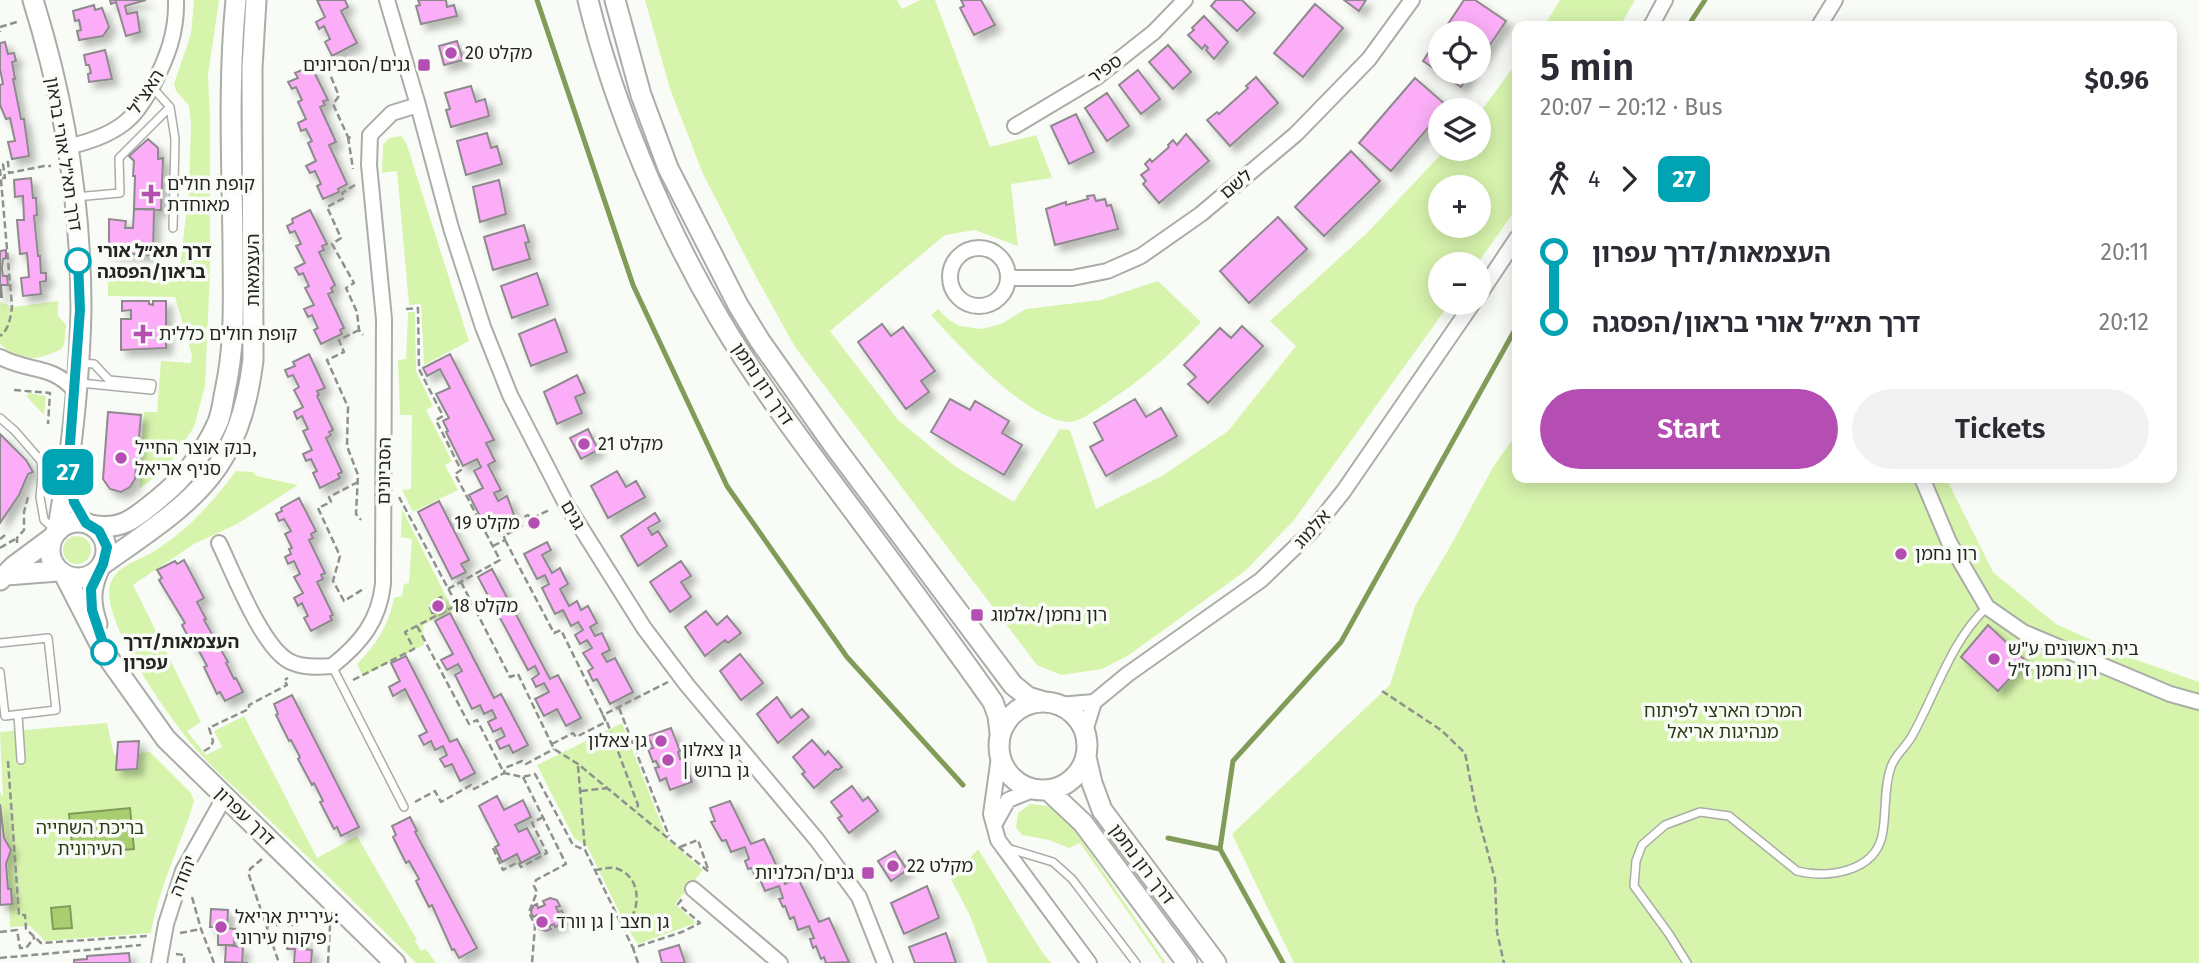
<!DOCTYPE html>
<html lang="en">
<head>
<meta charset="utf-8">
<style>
	body { margin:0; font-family:"Fira Sans","Noto Sans Hebrew",sans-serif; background:#f2f2f3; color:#2b2b33; height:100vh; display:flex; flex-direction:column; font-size:26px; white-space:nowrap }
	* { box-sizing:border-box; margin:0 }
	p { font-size:23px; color:#7c7c81 }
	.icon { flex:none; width:38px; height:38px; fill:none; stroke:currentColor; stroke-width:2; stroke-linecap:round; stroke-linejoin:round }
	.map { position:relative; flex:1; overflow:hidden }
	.side { position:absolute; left:1512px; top:21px; width:665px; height:462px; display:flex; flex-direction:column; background:#fff; border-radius:14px; box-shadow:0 4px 18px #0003 }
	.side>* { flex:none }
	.badge { padding:0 14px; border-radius:10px; font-size:24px; line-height:46px }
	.controls { position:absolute; left:1428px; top:21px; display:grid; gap:14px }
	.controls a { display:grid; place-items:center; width:63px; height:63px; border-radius:50%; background:#fff; box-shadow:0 4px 18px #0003; font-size:35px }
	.map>.badge { position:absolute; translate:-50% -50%; box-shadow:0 0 0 4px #fff }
	.legs { display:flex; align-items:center; gap:10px; height:77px; padding:0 28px; font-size:23px }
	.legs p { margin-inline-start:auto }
	.summary { display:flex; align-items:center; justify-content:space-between; height:119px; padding:0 28px }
	h1 { font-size:38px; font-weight:600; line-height:52px }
	.action { display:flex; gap:14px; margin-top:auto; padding:14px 28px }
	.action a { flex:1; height:80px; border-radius:42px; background:#b54eb2; color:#fff; font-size:28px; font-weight:600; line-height:80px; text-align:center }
	.action a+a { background:#f2f2f3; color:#2b2b33 }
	ul { padding:0 28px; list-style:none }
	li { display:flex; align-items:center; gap:24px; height:70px; font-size:26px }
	li i { display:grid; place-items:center; width:10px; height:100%; margin:0 9px; background:currentColor }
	li i::after { content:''; width:18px; height:18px; margin:-9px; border:5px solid; border-radius:50%; background:#fff }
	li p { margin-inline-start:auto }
	li:first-child i { background:linear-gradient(#0000 50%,currentColor 0) }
	li:last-child i { background:linear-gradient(currentColor 50%,#0000 0) }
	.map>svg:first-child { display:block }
</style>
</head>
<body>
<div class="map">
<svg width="2199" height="963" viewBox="0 0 2199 963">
	<defs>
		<filter id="shadow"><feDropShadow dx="6" dy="6" stdDeviation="3.5" flood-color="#0004"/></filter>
	</defs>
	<rect width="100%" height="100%" fill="#f9fcf6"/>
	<path fill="#d7f4ad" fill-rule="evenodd" d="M194 0H219L208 75 210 116V273L205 386 194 427 166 469 139 489 144 412H157L161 361 191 363 192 356 175 297 108 296V266L179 273 189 191 191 124 189 106 176 91 174 84 191 34Z
		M645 0H897L902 9 920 0H935L990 147 1036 135 1052 178 1011 184 1018 246 975 230 945 235 830 331 899 421 956 467 1014 502 1060 429 1070 430 1096 509 1162 476 1228 431 1296 346 1270 321 1367 233 1446 149H1479V114L1517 62V208L1477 264H1440V303H1450L1294 520 1245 571 1129 655 1102 669 1061 675 1037 665 795 347 755 275 703 174 670 89ZM1440 187H1479V226H1440Z
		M1560 0H1635L1620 26H1544Z
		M401 136 406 142 469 341 424 365 421 304 409 305 397 171 382 173 383 145 389 138Z
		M1158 281 1201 322C1171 354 1141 381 1103 405 1095 410 1085 418 1075 421 1037 431 955 342 931 315L938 309 949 320 960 326 982 329 1001 324 1026 309 1100 300Z
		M58 301V316L66 325C65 331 66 343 62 348 62 349 53 353 52 353 33 362 16 359 0 344V302L13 307Z
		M408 312H415L416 371 433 406 426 410 452 461 445 465 458 490 413 512 402 490 411 489 412 415H400L398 360 406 359Z
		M28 393 46 396 44 415 27 397Z
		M1517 433V478H1946L1993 572 2056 624 2134 659 2199 682V963H1294L1232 834 1390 685 1415 606 1451 545 1493 467Z
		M236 471 253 472 257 476 298 485 237 524 194 544 133 585 201 722 187 731 206 755 222 747 214 731 244 716 317 858 357 836 417 940 415 941 421 951 426 949 436 963H416C366 913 315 864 264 815 241 793 216 772 195 748 171 720 97 618 111 582 118 565 138 561 153 552 187 531 212 503 236 471Z
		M402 509 453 610 423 625 424 645 363 676 357 664C376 645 389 625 394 598L402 596 404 584 409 583 412 539 401 537Z
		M63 550a14 14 0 1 1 28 0a14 14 0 1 1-28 0Z
		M107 723 114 755 150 752 191 793 194 801C181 845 159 886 151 933L45 941 30 926 10 927 9 905H0V792L3 797 0 732Z
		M622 723 667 839 703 870 675 904 696 923 638 944 627 928 587 846 574 838 537 765Z
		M1030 804 1049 806 1065 816 1166 963H1163L1080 843 1069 848 1049 840 1022 835 1016 828 1018 813Z
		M978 849 1042 952 1051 963H988L970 916 951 879Z"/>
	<path fill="#a9ce6f" stroke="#819b58" stroke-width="2" d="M130 808 134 849 73 854 69 814Z
		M70 906 72 928 53 929 51 908Z"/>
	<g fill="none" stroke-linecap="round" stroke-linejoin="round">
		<path stroke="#819b58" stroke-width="5" d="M537 0 633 285 727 486 847 657 963 785
			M1688 26 1705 0
			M1168 838 1220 849 1283 963
			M1220 849 1233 761 1341 642 1517 326"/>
	</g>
	<path fill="#fbaef7" stroke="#8d898d" stroke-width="2" filter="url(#shadow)" d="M110 0H146L125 6 127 14 137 12 140 32 126 36 116 2 111 4Z
		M317 0H345L348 7 341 11 357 43 332 56 325 42 330 39 324 26 319 29 316 22 325 17Z
		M418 0H446L447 7 454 5 457 16 421 24 416 6 420 5Z
		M961 0H981L995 25 974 35 960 8 964 6Z
		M1216 0H1242L1255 13 1237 31 1211 6Z
		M1344 0H1366L1359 11Z
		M1464 0H1475L1506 21 1479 61V33H1442Z
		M1315 4 1343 28 1303 77 1274 53Z
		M94 5 95 10 102 8 109 27 103 36 79 40 77 31 81 30 79 20 75 21 73 11Z
		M1204 16 1228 42 1214 59 1206 50 1208 48 1205 45 1202 49 1188 35 1194 30 1192 28Z
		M1440 35V72H1471L1461 87 1423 61Z
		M457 41 463 60 444 65 439 46Z
		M5 42 8 54 14 53 16 61 12 62 15 79H13L21 119H24L29 156 12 159 8 142 15 141 10 118 6 119 0 105V85L3 84 0 69V43Z
		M1168 45 1191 72 1173 89 1149 62Z
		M105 50 112 79 89 82 88 74 91 73 89 65H86L84 55Z
		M311 66 328 100 323 101 325 105 320 107 336 142 329 145 347 184 338 189 339 192 323 199 317 186 321 184 315 171 310 173 306 166 316 161 308 143 312 141 306 129 301 131 298 123 306 119 298 102 302 100 296 87 292 89 288 82 298 78 295 73Z
		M1138 70 1160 99 1141 114 1119 85Z
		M1256 77 1278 103 1230 146 1207 120 1217 112 1219 114 1248 88 1246 86Z
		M1415 78 1447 106 1440 110V114L1391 171 1359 143Z
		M471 86 476 102 485 99 489 116 451 127 446 110 450 109 445 93Z
		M1107 93 1129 126 1107 141 1085 108Z
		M1076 114 1094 152 1069 164 1051 126Z
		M487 133 491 148 497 146 502 164 466 175 457 141Z
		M1186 134 1209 161 1159 203 1143 184 1146 181 1141 175 1149 169 1145 164 1150 159 1152 162 1169 147 1168 145 1173 140 1177 145Z
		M148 139 158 148V159L163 158 161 210 134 209 135 176H133L134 161 129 156Z
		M1351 151 1380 181 1324 236 1295 207Z
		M31 178 33 198H36L37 215 34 216 38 256H40L41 273H46V281L40 282 41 294 23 296 21 278 29 277 27 253 20 254 17 220H24L23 196 15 197 14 180Z
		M499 180 506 214 480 222 473 187Z
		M1094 195 1096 201 1105 199 1107 206 1111 205 1118 229 1055 245 1046 209 1066 202V205L1088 199 1087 196Z
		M134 209H154L153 255 109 253V219L126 221 125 228H133Z
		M310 210 327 244 322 246 324 250 319 252 335 285 331 288 333 292 328 294 344 328 340 330 342 334 321 344 314 330 318 328 312 315 308 317 304 309 314 305 305 288 309 286 303 273 299 275 295 268 305 263 296 246 301 244 295 231 290 233 287 226 293 223 292 219Z
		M1278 217 1307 249 1249 303 1220 271Z
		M524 225 529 242 525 243 530 259 493 270 484 237Z
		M6 250V258L3 259 2 268 3 276H7L8 285H1L2 297H0V251Z
		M537 273 548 305 512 318 501 286Z
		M122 301H149V304L153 305V301H166V348L121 350V319H131V310L122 311Z
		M555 319 567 352 531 366 519 334Z
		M882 324 891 336 903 327 935 371 921 381 929 392 906 409 858 342Z
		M1242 326 1263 346 1208 403 1188 384 1196 377 1184 365 1220 328 1231 338Z
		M309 354 325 388 317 391 319 395 317 396 333 430 329 432 331 435 326 438 342 472 338 474 340 478 320 488 313 473 317 471 311 459 306 461 303 454 312 450 303 431 308 429 302 416 297 419 294 412 303 407 294 390 299 387 293 375 288 377 285 370 295 366 293 362Z
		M450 354 494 440 486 443 495 461 488 465 501 490 494 493 498 501 507 496 514 515 492 527 487 518 482 520 469 495 483 488 474 471 481 467 477 459 463 466 446 432 448 431 443 421 449 418 436 394 450 388 440 369 427 376 423 368Z
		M577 375 585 393 575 397 582 413 557 424 544 392Z
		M950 399 970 410 975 401 1009 421 1002 433 1022 445 1004 475 931 432Z
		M1135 399 1146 417 1161 408 1177 436 1106 476 1090 447 1103 440 1094 423Z
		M108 412 141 415 135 479 130 487 121 492 110 489 103 479Z
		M588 429 598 450 581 459 570 438Z
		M0 434 26 460 33 472 28 474 19 495 0 523Z
		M617 471 626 487 636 481 645 497 608 518 591 486Z
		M299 498 316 531 311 534 313 538 309 540 325 573 321 575 323 579 317 582 333 615 330 616 332 620 311 631 304 618 308 616 302 603 298 606 294 598 303 593 294 577 300 574 294 561 288 564 285 557 291 554 289 549 292 548 285 534 291 531 284 519 279 521 276 514 282 511 281 508Z
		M439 501 469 560 461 564 466 572 452 579 418 512Z
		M655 513 660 521 648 528 652 535 658 531 667 546 638 566 621 536Z
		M547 542 551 550 542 555 552 573 560 568 568 584 560 589 569 606 577 601 581 610 588 606 597 623 590 627 595 636 602 633 610 650 602 654 607 662 615 658 633 692 610 704 597 679 593 681 588 671 593 668 583 653 592 648 587 640 580 644 575 635 583 630 578 622 571 626 563 610 555 614 542 588 549 584 545 575 537 579 524 554Z
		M184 560 204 598 197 602 206 619 204 620 228 662 226 663 234 679 236 678 243 692 225 701 220 692 217 694 204 667 207 666 198 649 195 650 182 625 185 623 159 580 162 578 157 570 175 561 177 564Z
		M681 561 691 576 681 582 691 597 670 612 650 582Z
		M492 569 550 679 558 675 581 718 566 726 557 709 544 716 535 699 549 692 544 683 536 687 532 679 539 674 535 666 528 670 478 577Z
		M441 597 444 604 439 607 440 610 436 613H432L430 608 437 604 435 600Z
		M706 611 717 625 727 616 741 633 728 643 725 640 705 656 685 627Z
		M450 613 494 698 501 694 528 745 513 753 509 745 500 749 496 741 505 736 501 728 493 732 488 722 496 718 492 710 484 714 480 705 472 709 455 675 462 671 458 664 447 670 441 660 453 654 435 621Z
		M1988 625 2026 661 1998 691 1961 657Z
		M740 654 763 683 741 700 720 671Z
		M406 656 450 742 457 739 475 773 460 781 452 764 445 767 440 759 447 755 443 746 435 750 431 741 424 745 419 736 427 732 405 689 393 696 389 687 400 681 391 663Z
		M292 695 359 827 341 836 337 827 334 829 320 802 323 801 314 783 312 785 298 759 300 757 291 740 289 741 276 715 278 714 274 704Z
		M777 697 791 718 802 709 809 717 778 743 757 714Z
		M671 728 680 751 678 752 680 759 683 758 692 782 670 790 666 778 660 781 655 768 659 767 656 761 653 762 648 749 653 748 648 736Z
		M812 740 825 755 828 751 842 767 838 770 836 769 814 788 802 774 805 772 793 757Z
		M139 741 137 769 116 770 118 742Z
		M852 786 863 801 868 797 878 811 849 833 838 818 842 816 831 802Z
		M497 796 504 810 523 800 531 817 515 825 519 832 527 828 540 853 521 863 517 854 502 862 495 847 499 845 479 806Z
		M730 801 751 844 764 839 785 884 798 878 819 922 829 918 849 962 826 963 824 957 821 959 816 946 813 948 810 939 814 938 809 926 798 930 794 917 790 919 785 906 783 907 779 899 783 898 779 886 765 891 760 879 756 880 752 868 748 869 745 861 749 859 745 847 731 852 726 840 722 841 711 822 715 821 710 808Z
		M0 804 4 838 11 850 6 864 8 889H11L12 904 0 905Z
		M410 817 417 831 415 832 477 948 459 958 454 949 452 950 432 905 429 907 416 881 419 879 409 861 406 863 393 837 396 835 392 826Z
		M895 851 907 870 891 881 878 861Z
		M927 886 939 918 904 934 891 903Z
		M550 898 557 900 560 906 556 907 558 912 562 911 564 916 561 924 555 927 554 924 549 926 551 929 546 931 539 929 536 923 540 921 537 915 533 917 531 912 533 906 537 904 538 908 545 905 543 901Z
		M211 909 228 910 227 928 235 929 234 945H218V927H210Z
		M288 932H305L304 949 312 950 311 963H294L295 949H287Z
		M946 933 956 963H915L909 947Z
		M226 945 243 947 242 963H248L225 962Z
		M679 945 685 963H662L659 951Z
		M129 953 130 963H74V960L87 959V956Z"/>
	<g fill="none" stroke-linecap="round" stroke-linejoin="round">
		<g stroke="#aaada7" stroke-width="10">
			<path id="lane" d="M152 87 170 107 175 139 173 228
				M75 197 120 193 119 158 170 107
				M80 383 151 390 152 384 109 380 94 364 80 363
				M0 418 15 431 41 461 42 474 40 497 44 520 54 529
				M0 643 48 638 56 710 5 716 0 672
				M332 666 404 807
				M18 715 21 760
				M1007 848 1053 862 1072 879 1136 963
				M1687 963 1669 934 1634 886 1636 861 1642 845 1665 825 1700 812 1729 816 1797 871C1827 879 1874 872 1882 836 1887 813 1883 789 1891 767 1895 755 1906 747 1912 736 1936 693 1951 641 1987 607"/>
		</g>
		<g stroke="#aaada7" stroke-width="18">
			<path id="street" d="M387 0 418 105 451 228 483 327 510 395 566 504 644 628 687 685 817 840 859 897 885 963
				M1651 26 1665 0
				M1819 26 1835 0
				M1015 126 1097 77 1154 32 1185 0
				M67 147C89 142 114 134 130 118 139 110 146 97 152 87 167 58 177 33 176 0
				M950 277a29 29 0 1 1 58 0a29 29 0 1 1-58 0Z
				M1008 278H1072L1107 271 1141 256 1201 214 1296 134 1369 59 1412 0
				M1479 295 1517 238
				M0 357C29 373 51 363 75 391
				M1922 478 1949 542 1987 607 2023 632 2170 694 2199 702
				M219 543C233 572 262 647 289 661 301 668 319 667 332 666 361 643 379 621 383 584L384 319 369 165 370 135 392 113 418 105
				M1059 705 1094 702
				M1085 731 1094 702 1128 674 1261 580 1310 533 1343 492 1473 303
				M999 757 991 814 998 840 1089 963
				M994 825 1008 800 1033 790
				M693 889 780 963
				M159 963 166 924 183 871 225 796"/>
		</g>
		<g stroke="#aaada7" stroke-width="23">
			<path id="secondary" d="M33 0C64 99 81 205 81 309 80 362 75 416 68 468 65 489 60 510 58 531
				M588 0C614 106 663 223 719 318 759 386 808 450 855 513 902 576 948 638 993 702L998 716 1000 733
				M615 0 641 95 668 168 738 305 760 341 832 443 1013 685 1028 697 1045 702
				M50 550a28 28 0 1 1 56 0a28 28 0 1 1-56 0Z
				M91 525C121 531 134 519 157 500 183 479 204 454 218 422 222 412 223 401 225 391 236 342 233 293 233 244 232 162 228 81 236 0
				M103 564C191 502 239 475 253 360L252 68 256 0
				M6 575 58 571
				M65 576 104 652 166 739 395 963
				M0 580 14 566 53 537
				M97 624C90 602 90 591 98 571
				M999 746a44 44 0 1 1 88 0a44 44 0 1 1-88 0Z
				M1086 757 1092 783 1102 810 1216 963
				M1049 791 1083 823 1187 963"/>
		</g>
		<path stroke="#8f918d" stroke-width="2.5" stroke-dasharray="7 3.5" stroke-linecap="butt" d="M0 27 20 21
			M0 31V32
			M327 67 339 96 333 104 348 137 354 139
			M348 137 353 169
			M0 169 12 306C11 316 9 330 0 336
			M2 178H5L3 164 8 162 9 173 44 166H51
			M355 185 342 193 344 198 327 207 341 238 332 244 354 283 346 288 357 312 359 330 363 335
			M406 309 418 308 419 369 443 416 436 420 461 470 455 474 500 560 448 589
			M359 330 339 340 344 352 327 360 348 407 347 446 358 475 356 514 361 520
			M14 390 50 393 48 424
			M358 482 329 497 331 502 318 508 340 556 333 581 344 601 365 588
			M0 539 5 535
			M505 540 554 633 561 630 603 715
			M17 543V538L24 530V512L28 497
			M493 546 505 540 504 536 522 526 518 520 528 515 531 519 549 510
			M0 548 17 538
			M461 582 510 677 518 674 554 749 578 764 709 872
			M417 626 469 724 477 720 504 773 523 777 535 774 573 845 585 850 633 948
			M353 680 414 649 405 632 457 605 399 497
			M1382 691 1441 730 1465 753 1476 809 1495 879 1497 932 1504 963
			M619 708 669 836
			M607 722 638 805 636 811
			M552 744 573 733 576 737 606 722 603 715 668 682
			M204 751 211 747 213 741 209 728 249 709V705L287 685 284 680 288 678
			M8 761 19 915H25L26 929 41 943 147 936
			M578 766 585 850
			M523 777 566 864 536 880 534 886 537 892 529 912 535 926 532 963
			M581 791 608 788
			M415 802 435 791 441 802 471 785 474 789 504 773 505 768 522 761 526 764 554 749
			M680 847 698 840 708 869
			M493 848 503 870 518 862 521 867 547 853 532 823 543 817
			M262 859 250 869 249 875 279 963
			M595 870C603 869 611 866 618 869 643 878 641 914 623 927
			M192 897 201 929 214 963
			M267 928 269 925H299
			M0 932 17 930 20 948H26L35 937
			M180 933 201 929
			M176 954 184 955V963
			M0 958 141 945
			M328 963 330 925
			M638 963 633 948 682 932 700 923 678 904 682 899"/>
		<use href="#lane" stroke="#fff" stroke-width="7"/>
		<use href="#street" stroke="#fff" stroke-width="14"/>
		<use href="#secondary" stroke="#fff" stroke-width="19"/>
	</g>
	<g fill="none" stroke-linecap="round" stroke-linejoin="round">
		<g stroke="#fff" stroke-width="16">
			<path id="line-1" d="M78 261 80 310 68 471 74 502 86 523 99 531 107 547 103 564 91 589 92 610 108 658 104 652"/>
		</g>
		<use href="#line-1" stroke="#00a3b4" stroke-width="10"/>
	</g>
	<g fill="#b54eb2" stroke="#f9fcf6" stroke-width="2.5">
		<circle cx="451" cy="53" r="7"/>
		<rect x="417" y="58" width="14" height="14" rx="3.5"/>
		<path d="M147.5 183.5h7v7h7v7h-7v7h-7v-7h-7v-7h7z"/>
		<path d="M139.5 323.5h7v7h7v7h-7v7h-7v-7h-7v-7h7z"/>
		<circle cx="584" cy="444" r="7"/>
		<circle cx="121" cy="458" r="7"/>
		<circle cx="534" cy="523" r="7"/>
		<circle cx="1901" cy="554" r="7"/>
		<circle cx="438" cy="606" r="7"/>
		<rect x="970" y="608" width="14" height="14" rx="3.5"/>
		<circle cx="1994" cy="659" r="7"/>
		<circle cx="661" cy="741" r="7"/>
		<circle cx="668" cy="760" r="7"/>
		<circle cx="893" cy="866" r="7"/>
		<rect x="861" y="866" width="14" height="14" rx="3.5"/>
		<circle cx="542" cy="922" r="7"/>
		<circle cx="221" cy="927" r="7"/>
	</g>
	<g fill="#fff" stroke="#00a3b4" stroke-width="3.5">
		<circle cx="78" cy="261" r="12"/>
		<circle cx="104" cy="652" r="12"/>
	</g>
	<g text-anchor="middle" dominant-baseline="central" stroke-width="7" stroke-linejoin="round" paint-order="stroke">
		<g font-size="18" fill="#242523" stroke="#f9fcf6" text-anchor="start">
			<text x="465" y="53">מקלט 20</text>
			<text x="410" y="65" text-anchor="end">גנים/הסביונים</text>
			<text x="167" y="184">קופת חולים<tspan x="167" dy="21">מאוחדת</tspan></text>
			<text x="159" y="334">קופת חולים כללית</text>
			<text x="598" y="444">מקלט 21</text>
			<text x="135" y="448">בנק אוצר החייל,<tspan x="135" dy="21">סניף אריאל</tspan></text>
			<text x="520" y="523" text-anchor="end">מקלט 19</text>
			<text x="1915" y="554">רון נחמן</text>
			<text x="452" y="606">מקלט 18</text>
			<text x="991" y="615">רון נחמן/אלמוג</text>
			<text x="2008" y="649">בית ראשונים ע"ש<tspan x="2008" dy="21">רון נחמן ז"ל</tspan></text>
			<text x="647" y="741" text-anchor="end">גן צאלון</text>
			<text x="682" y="750">גן צאלון<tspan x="682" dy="21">| גן ברוש</tspan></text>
			<text x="907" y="866">מקלט 22</text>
			<text x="854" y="873" text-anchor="end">גנים/הכלניות</text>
			<text x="235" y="917">עיריית אריאל:<tspan x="235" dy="21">פיקוח עירוני</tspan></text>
			<text x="556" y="922">גן חצב | גן וורד</text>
		</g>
		<g font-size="18" fill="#242523" stroke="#f9fcf6">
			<text transform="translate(1105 69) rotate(-36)">ספיר</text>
			<text transform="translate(146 92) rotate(-57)">האצ"ל</text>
			<text transform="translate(64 154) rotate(81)">דרך תא"ל אורי בראון</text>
			<text transform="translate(1236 184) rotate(-40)">לשם</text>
			<text transform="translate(253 270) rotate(-90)">העצמאות</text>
			<text transform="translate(763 384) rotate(56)">דרך רון נחמן</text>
			<text transform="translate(384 471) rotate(-89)">הסביונים</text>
			<text transform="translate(573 515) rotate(60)">גנים</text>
			<text transform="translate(1312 529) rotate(-48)">אלמוג</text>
			<text transform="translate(245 816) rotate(44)">דרך עפרון</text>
			<text transform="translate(1142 864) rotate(53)">דרך רון נחמן</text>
			<text transform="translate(183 876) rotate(-68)">יהודה</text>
		</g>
		<g font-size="18" font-weight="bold" fill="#242523" stroke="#f9fcf6" text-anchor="start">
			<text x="97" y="251">דרך תא״ל אורי<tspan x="97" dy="21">בראון/הפסגה</tspan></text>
			<text x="123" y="642">העצמאות/דרך<tspan x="123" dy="21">עפרון</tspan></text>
		</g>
		<g font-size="18" fill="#2d3b14" stroke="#f9fcf6">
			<text x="1723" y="711">המרכז הארצי לפיתוח<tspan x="1723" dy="21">מנהיגות אריאל</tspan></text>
			<text x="90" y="828">בריכת השחייה<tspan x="90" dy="21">העירונית</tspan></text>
		</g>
	</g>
</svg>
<div class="controls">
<a><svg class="icon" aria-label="locate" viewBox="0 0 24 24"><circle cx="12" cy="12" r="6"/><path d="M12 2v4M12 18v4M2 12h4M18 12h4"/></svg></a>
<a><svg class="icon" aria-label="layers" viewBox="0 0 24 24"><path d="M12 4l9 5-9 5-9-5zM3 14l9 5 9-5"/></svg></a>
<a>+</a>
<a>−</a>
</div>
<b class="badge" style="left:68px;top:472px;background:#00a3b4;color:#fff">27</b>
<section class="side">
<div class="summary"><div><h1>5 min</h1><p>20:07 – 20:12 · Bus</p></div><b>$0.96</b></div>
<div class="legs"><svg class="icon" aria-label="walk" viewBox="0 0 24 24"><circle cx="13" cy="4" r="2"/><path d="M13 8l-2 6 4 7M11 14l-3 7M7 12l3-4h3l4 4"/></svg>4<svg class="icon" aria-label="forward" viewBox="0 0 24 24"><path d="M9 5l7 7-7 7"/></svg><b class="badge" style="background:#00a3b4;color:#fff">27</b></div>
<ul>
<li><i style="color:#00a3b4"></i><b>העצמאות/דרך עפרון</b><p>20:11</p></li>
<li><i style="color:#00a3b4"></i><b>דרך תא״ל אורי בראון/הפסגה</b><p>20:12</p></li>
</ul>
<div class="action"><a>Start</a><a>Tickets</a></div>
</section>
</div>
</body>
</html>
